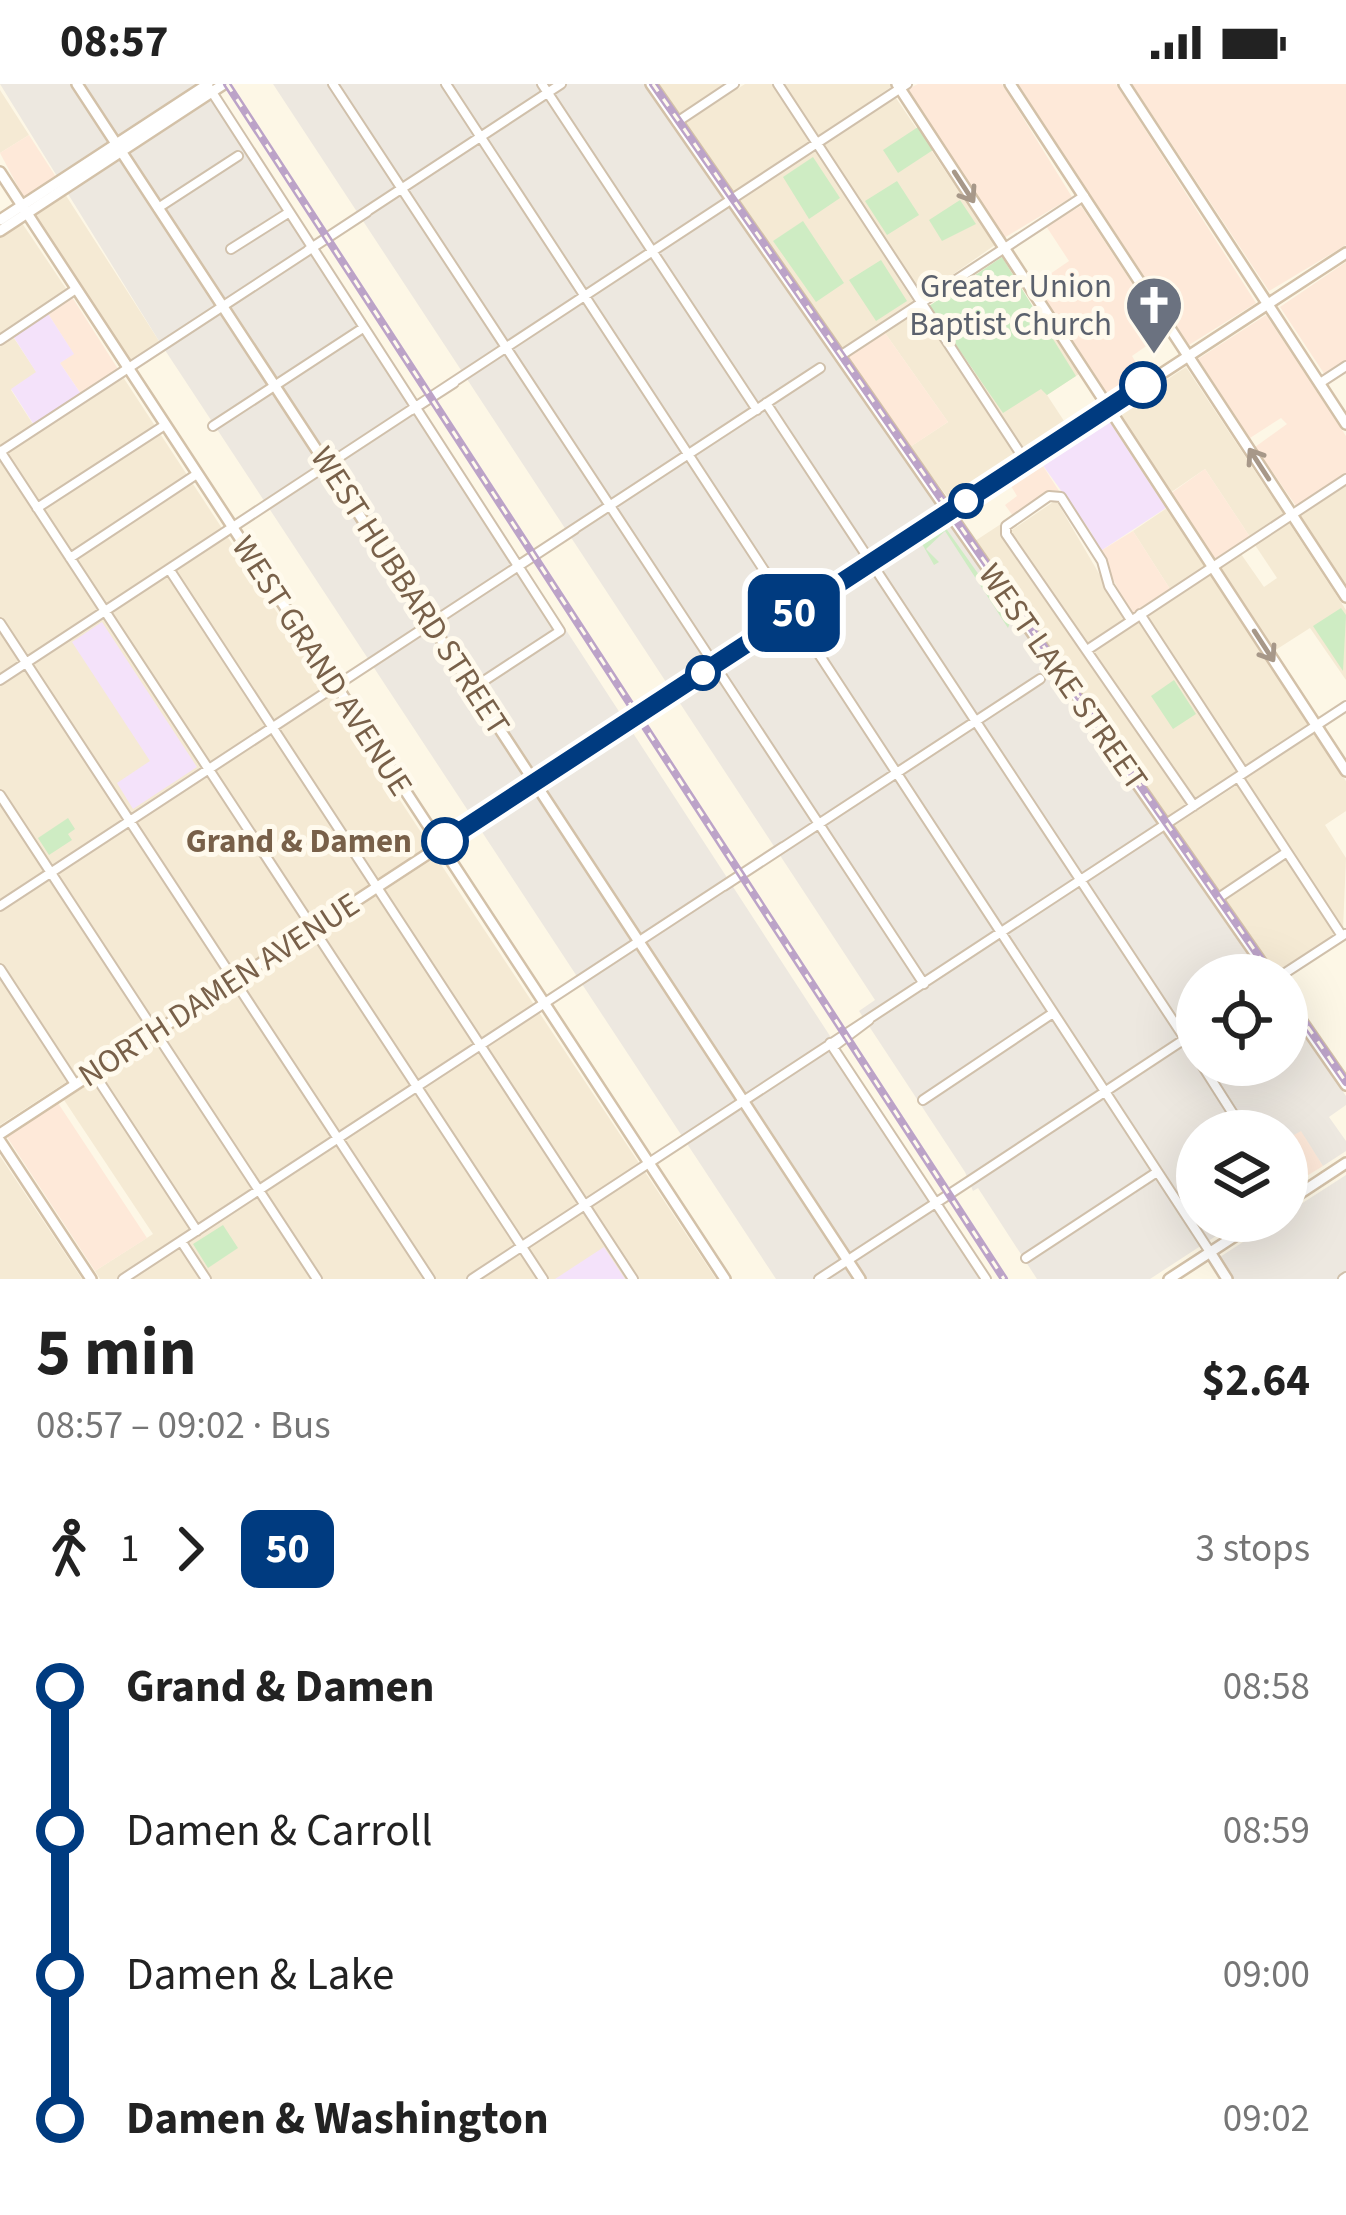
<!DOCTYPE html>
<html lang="en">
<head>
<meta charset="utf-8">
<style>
	body { margin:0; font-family:"Source Sans 3",sans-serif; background:#f2f2f2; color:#222; height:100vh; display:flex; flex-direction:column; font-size:45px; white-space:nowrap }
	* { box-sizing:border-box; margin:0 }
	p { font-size:39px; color:#767676 }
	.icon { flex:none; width:66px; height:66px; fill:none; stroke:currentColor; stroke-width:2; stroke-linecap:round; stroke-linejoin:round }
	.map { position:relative; height:1195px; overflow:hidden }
	.side { display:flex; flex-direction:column; background:#fff; flex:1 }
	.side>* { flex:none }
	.badge { padding:0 24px; border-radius:18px; font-size:42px; line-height:78px }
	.buttons { position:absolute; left:1176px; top:870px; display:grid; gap:24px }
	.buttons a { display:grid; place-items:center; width:132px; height:132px; border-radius:50%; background:#fff; box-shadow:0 12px 48px #0002; font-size:60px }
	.map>.badge { position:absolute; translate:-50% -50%; box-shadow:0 0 0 6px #fff }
	.legs { display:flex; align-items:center; gap:18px; height:132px; padding:0 36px; font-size:39px }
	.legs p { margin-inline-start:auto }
	.summary { display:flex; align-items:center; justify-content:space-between; height:204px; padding:0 36px }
	h1 { font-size:66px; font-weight:700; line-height:90px }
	ul { padding:0 36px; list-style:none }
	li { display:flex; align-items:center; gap:42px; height:144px; font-size:45px }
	li i { display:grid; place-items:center; width:18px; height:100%; margin:0 15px; background:currentColor }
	li i::after { content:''; width:30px; height:30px; margin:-15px; border:9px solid; border-radius:50%; background:#fff }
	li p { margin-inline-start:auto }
	li:first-child i { background:linear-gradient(#0000 50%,currentColor 0) }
	li:last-child i { background:linear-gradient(currentColor 50%,#0000 0) }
	.status { display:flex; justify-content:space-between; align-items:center; height:84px; padding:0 60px; background:#fff; direction:ltr }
	.status svg { height:33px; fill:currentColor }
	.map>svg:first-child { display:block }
</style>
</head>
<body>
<div class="status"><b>08:57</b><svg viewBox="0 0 49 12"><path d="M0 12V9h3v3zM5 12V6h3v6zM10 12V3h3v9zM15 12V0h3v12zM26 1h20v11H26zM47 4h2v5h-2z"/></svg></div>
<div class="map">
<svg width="1346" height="1195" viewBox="0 0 1346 1195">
	<rect width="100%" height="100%" fill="#fdf7e6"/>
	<path fill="#f5ead4" d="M658 0H725L679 30Z
		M745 0H772L810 57 733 108 685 39Z
		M784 0H890L891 3 819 52Z
		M0 6 29 51 0 69Z
		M896 14 995 161 922 212 823 61Z
		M816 67 913 217 842 264 740 117Z
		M65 110 159 257 130 277 33 130Z
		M22 139 67 206 8 245 37 289 11 306 38 348 123 293 430 762 0 1041V153Z
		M920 226 1018 376 952 419 910 363 948 338 885 249Z
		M1047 241 1079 290 1047 311 1068 343 1026 371 973 290Z
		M1186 283 1284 431 1250 453 1205 385 1170 409 1118 328Z
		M1346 402V502L1299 432Z
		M1056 416 1125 534 1087 560 1009 448Z
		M1167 424 1205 483 1170 505 1133 447Z
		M1004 438V457L1188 720 1168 733 975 457Z
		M1289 439 1346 526V596L1310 544 1274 567 1220 484 1241 470 1264 503 1277 494 1255 461Z
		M1211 490 1310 640 1245 683 1146 532Z
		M1139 537 1238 687 1195 715 1091 568Z
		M1315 649 1346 697V727L1325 741 1346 774 1343 845 1245 695Z
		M1237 701 1280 768 1220 808 1174 742Z
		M436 773 716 1195H100L95 1187 153 1150 64 1016Z
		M1286 776 1335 851 1276 889 1224 814Z
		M0 1072 82 1195H0Z"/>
	<path fill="#fee9d9" d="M918 0H1002L1072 113 1004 154 908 12V5Z
		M1018 0H1116L1256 219 1189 261Z
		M1132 0H1346V161L1269 207Z
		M29 51 56 93 24 114 0 69Z
		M1081 122 1165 249 1132 272 1144 292 1110 314 1034 201 1069 177 1046 142Z
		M1346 178V278L1325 291 1280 223Z
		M72 213 118 285 81 310 60 279 73 269 47 228Z
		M1266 231 1346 352V389L1296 422 1255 363 1287 340 1281 334 1250 354 1198 275Z
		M885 249 948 338 910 363 848 273Z
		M1039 376 1061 410 1048 409 1013 432 1005 421 1017 412 1008 397Z
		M1205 385 1250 453 1213 476 1170 410Z
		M1133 447 1170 505 1131 530 1099 468Z
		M58 1019 147 1154 95 1187 7 1053Z
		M1301 1046 1323 1082 1287 1104V1055Z"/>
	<path fill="#ede8e0" d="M0 0H211L988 1195H776L159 257Z
		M273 0H644L1262 891H1197V981H1287V926L1346 1012V1021L1329 1033 1346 1057V1067L1323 1082 1301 1047 1287 1055V1047H1197V1137H1239L1150 1195H1037L978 1104 973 1107 965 1088 859 927 875 916Z
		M1346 1091V1195H1231L1220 1173 1275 1137H1287V1129Z"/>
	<path fill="#f4e2fa" d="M47 228 74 270 60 279 81 310 34 341 11 305 36 288 13 252Z
		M1107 334 1166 424 1099 468 1091 448 1039 376Z
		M102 538 197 683 133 725 117 699 150 677 72 558Z
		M604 1163 625 1195H555Z"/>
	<path fill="#ceecc3" d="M918 43 933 66 898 89 883 66Z
		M813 73 840 114 809 135 783 93Z
		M897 97 919 131 887 151 865 117Z
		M960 116 976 140 942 157 929 136Z
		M803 137 844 199 816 218 773 157Z
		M1002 173 1076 292 1047 311 1041 305 1003 329 929 222Z
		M881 176 907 217 876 237 849 196Z
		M945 443 1011 536 1008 544 945 447 926 465 939 478 934 481 921 458Z
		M1341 524 1346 531 1343 587 1313 542Z
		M1174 596 1196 630 1173 645 1151 612Z
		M68 734 75 745 68 750 72 756 49 771 38 754Z
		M223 1141 238 1164 208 1184 193 1160Z"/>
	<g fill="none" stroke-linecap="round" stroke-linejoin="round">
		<g stroke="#d0c0ab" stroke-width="12">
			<path id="street" d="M333 0 924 900
				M446 0 1210 1168
				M542 0 757 326
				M778 0 1026 378
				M210 5 560 547 473 604
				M677 38 734 0
				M158 124 238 72
				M231 165 288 129
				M308 166 561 0
				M0 256 76 205
				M840 272 1084 112
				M1320 299 1346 282
				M766 319 1197 973
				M412 326 454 299
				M213 342 363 244
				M0 367 543 1195
				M0 368 367 128
				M37 424 165 341
				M70 474 197 390
				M516 483 820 284
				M169 485 633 1195
				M1140 530 1244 689
				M1131 536 1109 502 1102 477 1061 413 1049 412 1006 442V450L1194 722
				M0 539 430 1195
				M1087 566 1346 395
				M0 596 907 0
				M1238 693 1342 852
				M0 711 317 1195
				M724 802 1040 595
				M1217 815 1287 768
				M0 822 575 445
				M0 885 75 1000
				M1282 891 1345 850
				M830 959 986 1195
				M833 963 869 936
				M1202 981 1244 1047
				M93 988 197 1147
				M923 1016 1053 929
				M936 1119 1197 947
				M181 1157 206 1195
				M1026 1174 1157 1088
				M123 1195 783 763
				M472 1195 1346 622
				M819 1195 974 1094
				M1343 1195 1346 1193"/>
		</g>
		<g stroke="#d3c1a8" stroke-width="14">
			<path id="secondary" d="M77 0 860 1195
				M651 0 1270 891
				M897 0 1346 687
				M1010 0 1346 513
				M1124 0 1346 340
				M0 88 725 1195
				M0 136 208 0
				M0 147 224 0
				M1287 916 1346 1001
				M0 1050 1346 169
				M0 1057 91 1195
				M1287 1118 1346 1079
				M1210 1168 1227 1195
				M1169 1195 1258 1137"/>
		</g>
		<use href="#street" stroke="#fff" stroke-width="8"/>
		<use href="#secondary" stroke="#fff" stroke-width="9"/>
		<g stroke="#bca3c8" stroke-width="8">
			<path id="rail" d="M227 0 1004 1195
				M653 0 1272 891
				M1287 913 1346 998"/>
		</g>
		<use href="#rail" stroke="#fffaed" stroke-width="3" stroke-dasharray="9" stroke-linecap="butt"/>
	</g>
	<defs><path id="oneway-shaft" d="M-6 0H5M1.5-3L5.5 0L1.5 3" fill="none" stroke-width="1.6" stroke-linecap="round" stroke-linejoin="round" transform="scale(3)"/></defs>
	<g stroke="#a79889">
		<use href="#oneway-shaft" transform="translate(964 103) rotate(57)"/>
		<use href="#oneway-shaft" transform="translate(1259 380) rotate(-123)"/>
		<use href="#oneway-shaft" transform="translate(1264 562) rotate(57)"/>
	</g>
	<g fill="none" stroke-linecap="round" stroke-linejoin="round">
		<g stroke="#fff" stroke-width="27">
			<path id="line-1" d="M445 757 1143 301"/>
		</g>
		<use href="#line-1" stroke="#003b80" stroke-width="18"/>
	</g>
	<defs>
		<g id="church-pin" transform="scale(3)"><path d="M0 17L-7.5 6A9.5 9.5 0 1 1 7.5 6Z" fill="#6b7280" stroke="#fffaed"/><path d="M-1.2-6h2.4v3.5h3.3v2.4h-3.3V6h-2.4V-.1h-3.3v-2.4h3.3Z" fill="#fff"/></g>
	</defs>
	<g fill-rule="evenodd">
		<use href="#church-pin" x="1154" y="221"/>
	</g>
	<g fill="#fff" stroke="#003b80" stroke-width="6">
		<circle cx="1143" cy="301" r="21"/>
		<circle cx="966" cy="417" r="15"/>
		<circle cx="703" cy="589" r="15"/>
		<circle cx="445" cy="757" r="21"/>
	</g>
	<g text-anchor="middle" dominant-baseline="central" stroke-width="10" stroke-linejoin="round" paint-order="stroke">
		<g font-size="33" fill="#5b616d" stroke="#fffaed" text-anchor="end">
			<text x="1112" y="202">Greater Union<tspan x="1112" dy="38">Baptist Church</tspan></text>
		</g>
		<g font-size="33" fill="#786049" stroke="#fffaed">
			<text transform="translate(410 507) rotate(57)">WEST HUBBARD STREET</text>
			<text transform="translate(322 582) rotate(57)">WEST GRAND AVENUE</text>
			<text transform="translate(1063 593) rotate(55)">WEST LAKE STREET</text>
			<text transform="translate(219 906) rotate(-33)">NORTH DAMEN AVENUE</text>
		</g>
		<g font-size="33" font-weight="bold" fill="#786049" stroke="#fffaed" text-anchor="end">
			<text x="412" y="757">Grand &amp; Damen</text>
		</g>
	</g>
</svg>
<div class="buttons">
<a><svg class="icon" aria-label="locate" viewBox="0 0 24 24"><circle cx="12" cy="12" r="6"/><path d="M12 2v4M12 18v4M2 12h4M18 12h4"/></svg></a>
<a><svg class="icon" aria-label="layers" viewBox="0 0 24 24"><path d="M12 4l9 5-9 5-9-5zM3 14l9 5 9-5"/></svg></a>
</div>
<b class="badge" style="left:794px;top:529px;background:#003b80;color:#fff">50</b>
</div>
<section class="side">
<div class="summary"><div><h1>5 min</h1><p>08:57 – 09:02 · Bus</p></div><b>$2.64</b></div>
<div class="legs"><svg class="icon" aria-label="walk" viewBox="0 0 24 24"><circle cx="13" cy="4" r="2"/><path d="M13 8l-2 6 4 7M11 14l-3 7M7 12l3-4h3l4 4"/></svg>1<svg class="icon" aria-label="forward" viewBox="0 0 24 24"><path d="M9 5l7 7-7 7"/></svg><b class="badge" style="background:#003b80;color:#fff">50</b><p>3 stops</p></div>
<ul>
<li><i style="color:#003b80"></i><b>Grand &amp; Damen</b><p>08:58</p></li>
<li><i style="color:#003b80"></i><span>Damen &amp; Carroll</span><p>08:59</p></li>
<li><i style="color:#003b80"></i><span>Damen &amp; Lake</span><p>09:00</p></li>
<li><i style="color:#003b80"></i><b>Damen &amp; Washington</b><p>09:02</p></li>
</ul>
</section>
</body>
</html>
